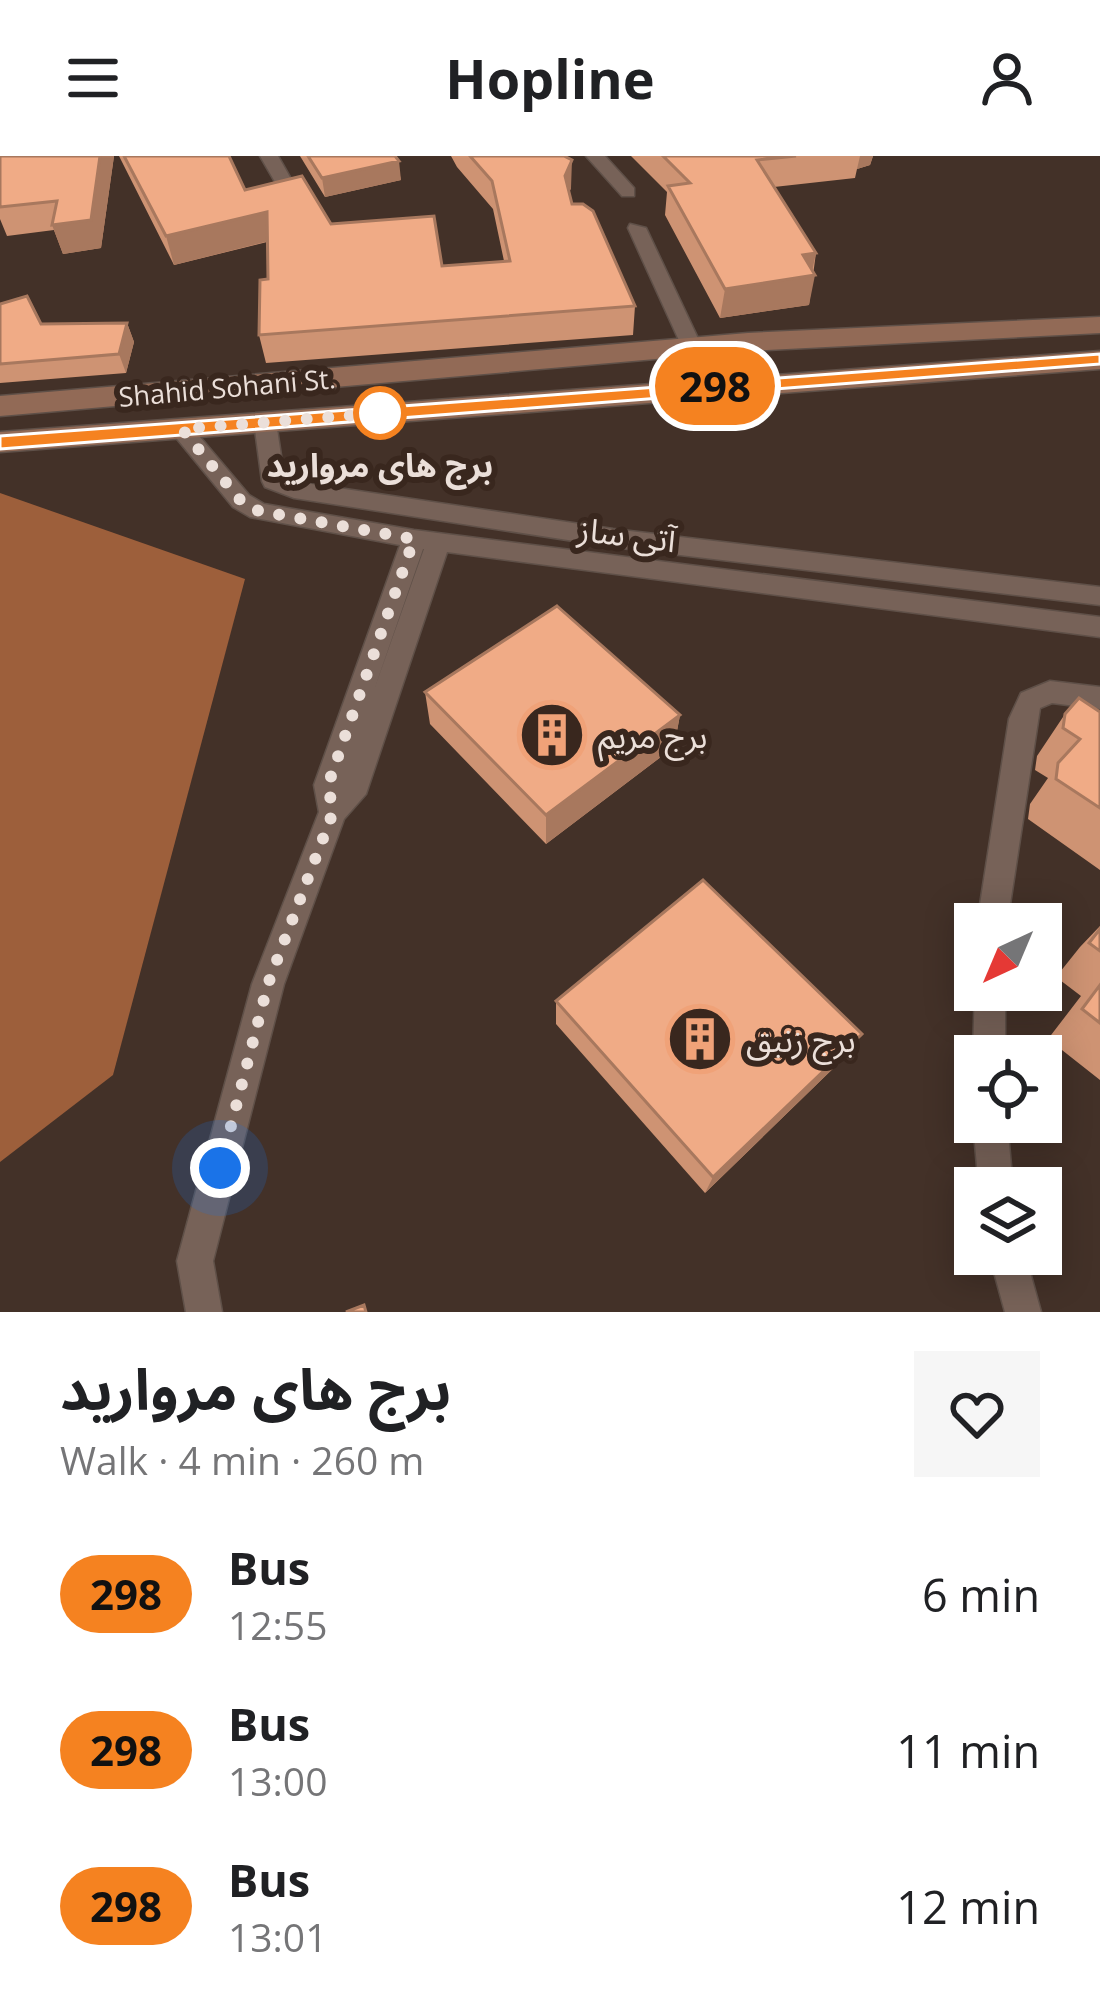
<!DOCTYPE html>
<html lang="en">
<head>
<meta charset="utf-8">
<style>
	body { margin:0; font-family:"Open Sans","Noto Sans Arabic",sans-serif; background:#f6f6f6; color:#202124; height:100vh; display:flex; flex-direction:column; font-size:45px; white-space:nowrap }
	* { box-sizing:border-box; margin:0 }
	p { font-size:39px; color:#757577 }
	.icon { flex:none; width:66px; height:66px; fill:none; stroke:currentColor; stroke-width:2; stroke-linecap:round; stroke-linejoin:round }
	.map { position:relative; height:1156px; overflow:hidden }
	.sheet { display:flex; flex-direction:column; background:#fff; flex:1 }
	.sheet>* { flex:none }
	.badge { padding:0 24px; border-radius:39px; font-size:42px; line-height:78px }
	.needle { width:78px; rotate:224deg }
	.controls { position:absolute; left:954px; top:747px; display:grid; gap:24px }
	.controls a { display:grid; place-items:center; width:108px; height:108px; border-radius:0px; background:#fff; box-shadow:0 6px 30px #0003; font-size:60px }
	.you { position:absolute; width:60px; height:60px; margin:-30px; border:9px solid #fff; border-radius:50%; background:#1a73e8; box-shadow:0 0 0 18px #1a73e833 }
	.map>.badge { position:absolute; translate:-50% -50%; box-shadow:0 0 0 6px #fff }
	.round { display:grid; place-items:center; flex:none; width:126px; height:126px; border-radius:0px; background:#f6f6f6 }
	.summary { display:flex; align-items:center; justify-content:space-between; height:204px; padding:0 60px }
	h1 { font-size:57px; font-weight:700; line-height:90px }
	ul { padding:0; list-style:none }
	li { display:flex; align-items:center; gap:36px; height:156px; padding:0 60px }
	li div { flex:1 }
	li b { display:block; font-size:45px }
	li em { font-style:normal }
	li .badge { min-width:132px; font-weight:700; text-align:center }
	header { display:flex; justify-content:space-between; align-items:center; height:156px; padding:0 60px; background:#fff; font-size:54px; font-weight:700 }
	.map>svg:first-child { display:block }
</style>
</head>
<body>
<header><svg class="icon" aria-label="menu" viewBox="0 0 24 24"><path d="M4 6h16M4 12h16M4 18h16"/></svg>Hopline<svg class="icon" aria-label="person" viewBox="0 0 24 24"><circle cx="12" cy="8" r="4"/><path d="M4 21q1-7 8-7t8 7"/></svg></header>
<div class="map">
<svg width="1100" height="1156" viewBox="0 0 1100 1156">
	<rect width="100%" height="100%" fill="#433128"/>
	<path fill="#9d5f3b" d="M0 337 245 423 113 919 0 1006Z"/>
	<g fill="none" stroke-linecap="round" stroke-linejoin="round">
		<g stroke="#5f5048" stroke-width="3">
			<path id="minor" d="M260 0H278L304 46 301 50H289Z
				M586 0H605L634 32V40H622Z
				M630 68 646 72 702 191 699 196H685L682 191 628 72Z
				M265 259 276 266 284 320 298 326 613 373 1100 431V449L613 391 294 342 265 331 262 325 254 266Z
				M181 266 189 268 249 339 264 348 414 374 1100 461V481L447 396 366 638 344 663 284 828 213 1105 222 1156H186L177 1105 252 828 319 656 314 629 400 389 250 361 233 351 173 278V268ZM423 393H424L374 534Z
				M1050 525 1100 531V553L1052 547 1040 552 1007 768H977L1009 563 1021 537Z
				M975 830V834H1005V900H975V905L973 900Z
				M975 962V966H1007L1013 1032H979L973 966Z
				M989 1098H1025L1041 1156H1005Z"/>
		</g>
		<g stroke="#5f5048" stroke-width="3">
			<path id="secondary" d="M1100 161V177L748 195 0 260V240L748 177Z
				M1100 195V213L0 296V276Z"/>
		</g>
		<use href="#minor" fill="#776258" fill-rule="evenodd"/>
		<use href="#secondary" fill="#926a56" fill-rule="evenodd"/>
	</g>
	<path fill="#ce9373" d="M0 0H114L101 92 63 98 54 74 7 80 0 63Z
		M119 0H229L245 34 442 110 504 105 493 53 457 11 451 0H564L571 32 569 37 572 48 635 150 633 179 266 207 259 179 268 123 267 86 174 109Z
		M300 0H395L401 24 325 41Z
		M631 0H873L870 9 857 13 855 22 774 31 816 97 809 149 720 162 665 59 667 36Z
		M0 148 41 168 127 167 134 186 126 217 0 227Z
		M425 536 680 559 674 591 546 688 430 568Z
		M1100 556V714L1028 663 1030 648 1048 622 1035 614 1037 600 1065 558Z
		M1100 770V924L1048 883 1081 840 1056 821 1080 791Z
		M556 845 847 899 705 1037 556 868Z"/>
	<path fill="#a8785e" d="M100 0H114L101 92 63 98 52 69Z
		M860 0H873L870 9 857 13Z
		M572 4 571 32 565 48V20Z
		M399 5 401 24 325 41 322 22Z
		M267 56 273 84 174 109 166 80Z
		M816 97 811 120 815 119 809 149 720 162 725 133 803 99Z
		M127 167 134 186 126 217 119 198Z
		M680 559 674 591 546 688V659Z
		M862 878 847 899 705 1037 713 1021Z"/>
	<path fill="#f0ab86" stroke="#a8785e" stroke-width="3" d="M0 0H100L91 64 52 69 57 45 0 51Z
		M124 0H229L245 34 302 20 331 68 434 60 442 110 510 105 492 25 470 0H564L572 4 565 20 572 48H583L593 55 635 150 259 179 260 124 268 123 267 56 166 80Z
		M308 0H395L399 5 322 22Z
		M663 0H796L757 4 816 97 803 99 815 119 725 133 668 30 690 27Z
		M27 140 41 168 127 167 119 198 0 208V148Z
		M557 450 680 559 546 659 425 536Z
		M1079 542 1100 556V652L1056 623 1058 607 1080 583 1063 572 1065 558Z
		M703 724 862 878 713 1021 556 845Z
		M1100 773V795L1089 787Z
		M1100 829V867L1082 853Z
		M364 1149 366 1156H346Z"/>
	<path fill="#f58220" stroke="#fff" stroke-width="3" d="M1100 198V208L0 293V280Z"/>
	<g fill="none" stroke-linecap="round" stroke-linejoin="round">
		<path stroke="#ebdfd9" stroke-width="12" stroke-dasharray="0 21.6" d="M220 1012 268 828 333 656 328 629 414 383 259 355 241 345 182 273 380 257"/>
	</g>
	<defs>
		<g id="building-ring" transform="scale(3.45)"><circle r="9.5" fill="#39271e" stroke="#f0a278" stroke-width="1.5"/><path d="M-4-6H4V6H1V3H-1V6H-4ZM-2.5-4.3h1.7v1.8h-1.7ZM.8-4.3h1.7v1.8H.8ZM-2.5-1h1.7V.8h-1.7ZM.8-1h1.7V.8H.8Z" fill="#f0a278"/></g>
	</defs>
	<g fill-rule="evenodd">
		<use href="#building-ring" x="552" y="579"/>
		<use href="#building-ring" x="700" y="883"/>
	</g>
	<circle fill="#fff" stroke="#f58220" stroke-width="6" cx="380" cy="257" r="24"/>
	<g text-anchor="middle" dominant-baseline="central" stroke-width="12" stroke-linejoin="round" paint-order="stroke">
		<g font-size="27" fill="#ebdfd9" stroke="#39271e">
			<text transform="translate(227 231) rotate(-5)">Shahid Sohani St.</text>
		</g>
		<g font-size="33" font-weight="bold" fill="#ebdfd9" stroke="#39271e">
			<text x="380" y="308">برج های مروارید</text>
		</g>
		<g font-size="33" fill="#ebdfd9" stroke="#39271e">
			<text transform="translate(627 378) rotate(7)">آتی ساز</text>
		</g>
		<g font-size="33" fill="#ebdfd9" stroke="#39271e" text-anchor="start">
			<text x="598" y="579">برج مریم</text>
			<text x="746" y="883">برج زنبق</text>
		</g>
	</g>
</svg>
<div class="controls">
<a><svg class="needle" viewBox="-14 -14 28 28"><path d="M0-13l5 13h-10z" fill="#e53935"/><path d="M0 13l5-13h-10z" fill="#757577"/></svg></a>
<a><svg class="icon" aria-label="locate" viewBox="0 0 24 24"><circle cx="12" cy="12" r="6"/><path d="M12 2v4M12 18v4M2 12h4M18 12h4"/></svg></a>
<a><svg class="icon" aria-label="layers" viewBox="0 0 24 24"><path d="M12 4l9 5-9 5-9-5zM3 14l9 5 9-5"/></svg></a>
</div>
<div class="you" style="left:220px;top:1012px"></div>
<b class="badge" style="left:715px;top:230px;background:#f58220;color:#111">298</b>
</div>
<section class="sheet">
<div class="summary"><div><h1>برج های مروارید</h1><p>Walk · 4 min · 260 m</p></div><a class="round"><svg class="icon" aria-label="heart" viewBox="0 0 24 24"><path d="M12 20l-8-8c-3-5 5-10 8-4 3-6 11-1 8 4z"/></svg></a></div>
<ul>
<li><span class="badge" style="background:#f58220;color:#111">298</span><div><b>Bus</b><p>12:55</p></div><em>6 min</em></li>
<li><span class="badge" style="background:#f58220;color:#111">298</span><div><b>Bus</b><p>13:00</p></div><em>11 min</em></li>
<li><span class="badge" style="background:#f58220;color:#111">298</span><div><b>Bus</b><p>13:01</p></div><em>12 min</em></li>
</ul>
</section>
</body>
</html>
